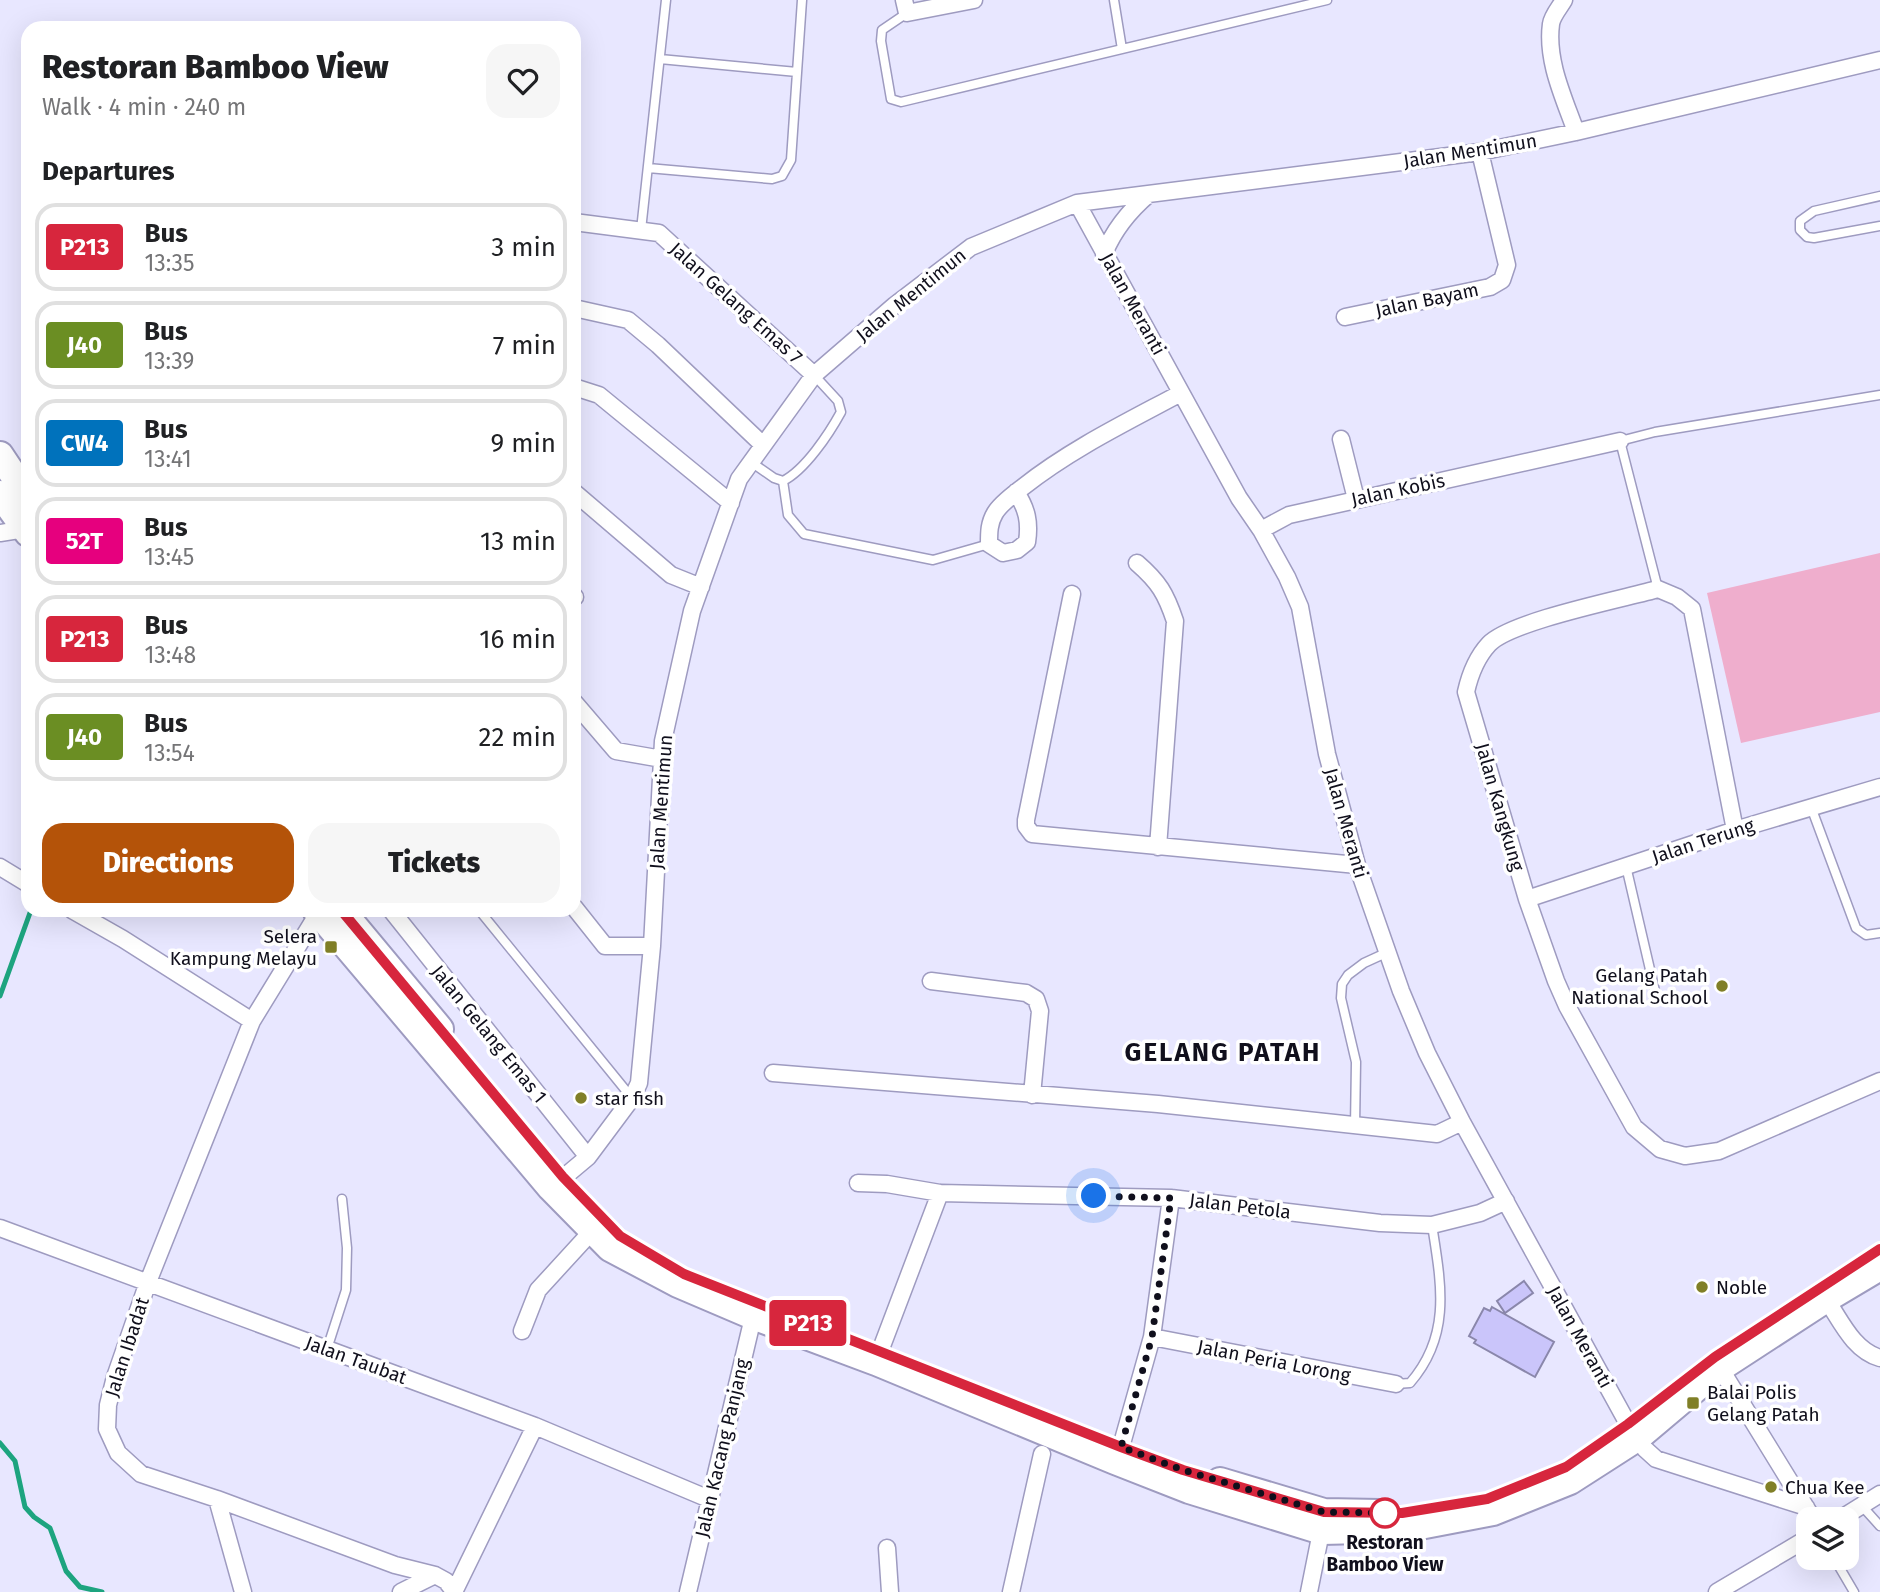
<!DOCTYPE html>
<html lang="en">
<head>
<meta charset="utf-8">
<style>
	body { margin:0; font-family:"Fira Sans",sans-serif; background:#f6f6f6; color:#202124; height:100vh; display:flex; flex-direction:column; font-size:26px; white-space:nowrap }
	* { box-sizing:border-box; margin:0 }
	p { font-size:23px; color:#757577 }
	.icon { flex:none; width:38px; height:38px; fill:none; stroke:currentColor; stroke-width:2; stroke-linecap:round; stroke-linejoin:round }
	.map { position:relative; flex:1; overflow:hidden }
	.panel { position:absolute; left:21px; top:21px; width:560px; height:896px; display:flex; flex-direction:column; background:#fff; border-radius:21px; box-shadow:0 7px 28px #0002 }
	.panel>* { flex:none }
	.badge { padding:0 14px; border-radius:5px; font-size:24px; line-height:46px }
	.fabs { position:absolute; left:1796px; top:1507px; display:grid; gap:14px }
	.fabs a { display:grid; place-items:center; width:63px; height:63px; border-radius:14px; background:#fff; box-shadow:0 7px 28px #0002; font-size:35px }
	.you { position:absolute; width:35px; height:35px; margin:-18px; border:5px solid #fff; border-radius:50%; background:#1a73e8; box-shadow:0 0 0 10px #1a73e833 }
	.map>.badge { position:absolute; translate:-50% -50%; box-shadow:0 0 0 4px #fff }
	h2 { padding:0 21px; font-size:26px; line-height:63px }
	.round { display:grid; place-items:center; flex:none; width:74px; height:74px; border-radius:21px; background:#f6f6f6 }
	.overview { display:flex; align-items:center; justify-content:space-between; height:119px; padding:0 21px }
	h1 { font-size:33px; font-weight:800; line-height:52px }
	.button { display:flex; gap:14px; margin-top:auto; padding:14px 21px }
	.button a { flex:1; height:80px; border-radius:21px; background:#b45309; color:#fff; font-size:28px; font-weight:800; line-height:80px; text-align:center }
	.button a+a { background:#f6f6f6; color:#202124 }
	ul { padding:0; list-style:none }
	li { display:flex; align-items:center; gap:21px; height:88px; margin:0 14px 10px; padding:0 7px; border:4px solid #e0e0e0; border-radius:21px }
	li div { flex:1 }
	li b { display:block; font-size:26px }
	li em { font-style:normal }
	li .badge { min-width:77px; font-weight:700; text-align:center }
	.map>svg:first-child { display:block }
</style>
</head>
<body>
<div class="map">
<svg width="1880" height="1592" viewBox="0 0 1880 1592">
	<rect width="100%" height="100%" fill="#e8e7ff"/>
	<path fill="#efaecd" d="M1880 553V712L1741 743 1707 593Z"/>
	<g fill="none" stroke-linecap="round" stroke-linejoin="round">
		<path stroke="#1da47f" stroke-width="5" d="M0 996 31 910
			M0 1443 15 1461 25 1507 34 1517 50 1528 66 1571 80 1587 102 1592"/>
	</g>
	<path fill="#cac5fa" stroke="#8a87ab" stroke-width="2" d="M1524 1281 1533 1293 1505 1313 1497 1301Z
		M1492 1307 1554 1342 1535 1377 1474 1343 1476 1340 1469 1336 1484 1308 1490 1311Z"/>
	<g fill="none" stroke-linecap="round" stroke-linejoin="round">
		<g stroke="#9e9bc0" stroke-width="11">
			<path id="lane" d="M1114 0 1122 49
				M907 13 882 30 881 41 891 99 901 102 1327 0
				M660 59 797 72
				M648 168 772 179 782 176 791 160 802 0
				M1880 196 1814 211 1800 221V230L1807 237 1814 238 1880 226
				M641 230 666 0
				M751 462 774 478 783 481C805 470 829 434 841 412L838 401 814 375
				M783 481 788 515 804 534 933 560 989 544
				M1658 589 1620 441 1655 432 1880 395
				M1811 807 1856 928 1866 935 1880 933
				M1626 866 1655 991
				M479 910 632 1098
				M1355 1127 1356 1062 1341 998 1342 984 1348 975 1364 963 1388 952
				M327 1349 346 1290 347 1248 342 1199
				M1396 1384 1410 1383C1452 1335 1441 1283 1432 1225
				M1862 1506 1880 1526
				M1834 1558 1854 1592"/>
		</g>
		<g stroke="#9e9bc0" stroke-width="19">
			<path id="street" d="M904 0 907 13 974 0
				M1564 0C1560 7 1552 16 1551 24 1546 61 1564 98 1576 132
				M1077 203 1239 498 1261 530 1287 577 1300 607 1327 754 1357 865 1401 991 1427 1053 1462 1122 1628 1424 1645 1449 1656 1459 1806 1507
				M574 222 659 233 814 375
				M1104 254C1114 229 1129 211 1149 194
				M574 308 628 320 658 345 763 445
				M1345 317 1490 287 1502 280 1507 265 1480 152
				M574 387 599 395 731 503
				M1341 439 1356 499
				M574 492 671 575 701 587
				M1016 492C1027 509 1030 522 1027 542L1017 550 1003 553 989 544C989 532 989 523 995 513 1001 503 1014 494 1023 487 1071 449 1127 422 1181 393
				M1261 530 1289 515 1620 441
				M0 533 25 529
				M1137 563C1159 582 1166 594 1175 621L1158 847
				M1072 594 1026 820V826L1032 834 1357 865
				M574 596 575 597
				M574 702 616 751 662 759
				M1735 830 1692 609 1677 597 1658 589C1622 599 1511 621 1489 644 1476 658 1470 674 1466 692L1527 899 1556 981 1567 1006 1634 1127 1660 1149 1685 1156 1719 1151 1880 1081
				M0 867 28 884
				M1527 899 1735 830 1880 787
				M574 907 605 946H652
				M72 910 123 939 252 1021
				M320 910 252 1021 148 1282 115 1377 108 1405 107 1429 118 1453 141 1474 217 1499 395 1565 435 1575 446 1581 454 1591
				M391 910 588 1157
				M931 981 1026 993 1036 999 1040 1011 1032 1095
				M773 1073 1158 1104 1437 1134 1462 1122
				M858 1183 887 1184 940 1193 1171 1198 1380 1223 1432 1225 1480 1213 1506 1201
				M551 1188 588 1157 632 1098 639 1083 652 946 663 741 692 611 739 479 814 375 895 305 971 247 1077 203 1480 152 1576 132 1880 60
				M0 1228 535 1426 709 1499
				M1826 1299C1841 1321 1853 1350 1880 1358
				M522 1331 538 1290 593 1230
				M1152 1337 1396 1384
				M876 1362 940 1193
				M1717 1363 1813 1519
				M1115 1461 1121 1447 1152 1337 1171 1198
				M217 1499 243 1592
				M1840 1519 1880 1494
				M887 1548 890 1592
				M401 1592 435 1575
				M454 1592 535 1426
				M688 1592 755 1309
				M1011 1592 1042 1454
				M1309 1592 1323 1522
				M1717 1592 1808 1538"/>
		</g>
		<g stroke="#9e9bc0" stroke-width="30">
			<path id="primary" d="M0 455 28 497
				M0 494 28 533
				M316 910 551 1188 610 1248 678 1284 753 1316 876 1362 1115 1461 1189 1490 1322 1531 1404 1529 1493 1512 1570 1481 1637 1438 1720 1368 1826 1299 1880 1267
				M341 910 440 1029
				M1220 1481 1324 1512 1380 1513"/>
		</g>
		<use href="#lane" stroke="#fff" stroke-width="8"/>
		<use href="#street" stroke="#fff" stroke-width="16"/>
		<use href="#primary" stroke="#fff" stroke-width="26"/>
	</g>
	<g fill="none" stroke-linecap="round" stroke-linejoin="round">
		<g stroke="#fff" stroke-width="16">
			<path id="line" d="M341 910 563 1177 620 1236 684 1274 1121 1447 1183 1470 1324 1512 1402 1513 1487 1499 1566 1467 1628 1424 1715 1357 1880 1249"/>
		</g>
		<use href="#line" stroke="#d7263d" stroke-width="10"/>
		<path stroke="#100f1c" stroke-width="7" stroke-dasharray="0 12.6" d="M1094 1196 1171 1198 1152 1337 1121 1447 1183 1470 1324 1512 1385 1513"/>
	</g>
	<g fill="#807f27" stroke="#fff" stroke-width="2.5">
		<rect x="324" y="940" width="14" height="14" rx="3.5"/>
		<circle cx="1722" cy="986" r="7"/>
		<circle cx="581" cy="1098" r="7"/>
		<circle cx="1702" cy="1287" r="7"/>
		<rect x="1686" y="1396" width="14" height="14" rx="3.5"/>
		<circle cx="1771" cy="1487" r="7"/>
	</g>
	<circle fill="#fff" stroke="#d7263d" stroke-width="3.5" cx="1385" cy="1513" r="14"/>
	<g text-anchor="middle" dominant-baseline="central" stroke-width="7" stroke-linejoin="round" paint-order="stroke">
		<g font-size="19" fill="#100f1c" stroke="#fff">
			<text transform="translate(1470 151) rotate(-9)">Jalan Mentimun</text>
			<text transform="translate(911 295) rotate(-39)">Jalan Mentimun</text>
			<text transform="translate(1427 300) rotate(-12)">Jalan Bayam</text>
			<text transform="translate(736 303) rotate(42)">Jalan Gelang Emas 7</text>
			<text transform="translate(1133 304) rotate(61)">Jalan Meranti</text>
			<text transform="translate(1398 490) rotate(-12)">Jalan Kobis</text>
			<text transform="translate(661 802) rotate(-86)">Jalan Mentimun</text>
			<text transform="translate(1500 807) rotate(74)">Jalan Kangkung</text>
			<text transform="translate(1346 823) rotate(74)">Jalan Meranti</text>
			<text transform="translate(1703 841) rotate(-18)">Jalan Terung</text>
			<text transform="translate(489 1034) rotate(51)">Jalan Gelang Emas 1</text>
			<text transform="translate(1240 1206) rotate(7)">Jalan Petola</text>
			<text transform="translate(1580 1337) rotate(61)">Jalan Meranti</text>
			<text transform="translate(127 1347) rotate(-72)">Jalan Ibadat</text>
			<text transform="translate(356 1360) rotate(20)">Jalan Taubat</text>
			<text transform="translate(1274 1361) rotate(11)">Jalan Peria Lorong</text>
			<text transform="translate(722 1448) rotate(-77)">Jalan Kacang Panjang</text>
		</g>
		<g font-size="19" fill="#100f1c" stroke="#fff" text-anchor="start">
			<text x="317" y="936" text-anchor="end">Selera<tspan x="317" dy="22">Kampung Melayu</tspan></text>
			<text x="1708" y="975" text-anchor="end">Gelang Patah<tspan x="1708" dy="22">National School</tspan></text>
			<text x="595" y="1098">star fish</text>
			<text x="1716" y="1287">Noble</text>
			<text x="1707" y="1392">Balai Polis<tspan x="1707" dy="22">Gelang Patah</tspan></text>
			<text x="1785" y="1487">Chua Kee</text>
		</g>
		<g font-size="19" font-weight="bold" fill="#100f1c" stroke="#fff">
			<text x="1385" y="1542">Restoran<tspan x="1385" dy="22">Bamboo View</tspan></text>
		</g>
		<g font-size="26" font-weight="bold" letter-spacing="2" fill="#100f1c" stroke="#fff">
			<text x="1223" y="1052">GELANG PATAH</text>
		</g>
	</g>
</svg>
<div class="fabs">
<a><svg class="icon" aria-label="layers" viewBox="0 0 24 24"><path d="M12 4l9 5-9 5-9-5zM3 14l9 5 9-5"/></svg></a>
</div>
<div class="you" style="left:1094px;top:1196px"></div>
<b class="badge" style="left:808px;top:1323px;background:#d7263d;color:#fff">P213</b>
<section class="panel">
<div class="overview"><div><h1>Restoran Bamboo View</h1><p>Walk · 4 min · 240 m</p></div><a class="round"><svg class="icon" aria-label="heart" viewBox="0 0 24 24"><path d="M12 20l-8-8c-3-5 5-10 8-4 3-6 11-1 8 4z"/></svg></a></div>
<h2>Departures</h2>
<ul>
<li><span class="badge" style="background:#d7263d;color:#fff">P213</span><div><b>Bus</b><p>13:35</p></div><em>3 min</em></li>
<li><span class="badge" style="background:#6b8e23;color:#fff">J40</span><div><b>Bus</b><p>13:39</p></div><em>7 min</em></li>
<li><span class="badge" style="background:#0072bc;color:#fff">CW4</span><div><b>Bus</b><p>13:41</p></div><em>9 min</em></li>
<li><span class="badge" style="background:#e6007e;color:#fff">52T</span><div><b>Bus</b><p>13:45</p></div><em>13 min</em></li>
<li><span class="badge" style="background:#d7263d;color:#fff">P213</span><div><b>Bus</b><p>13:48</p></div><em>16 min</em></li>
<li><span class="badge" style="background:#6b8e23;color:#fff">J40</span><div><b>Bus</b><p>13:54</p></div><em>22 min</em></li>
</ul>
<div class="button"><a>Directions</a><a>Tickets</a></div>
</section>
</div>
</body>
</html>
